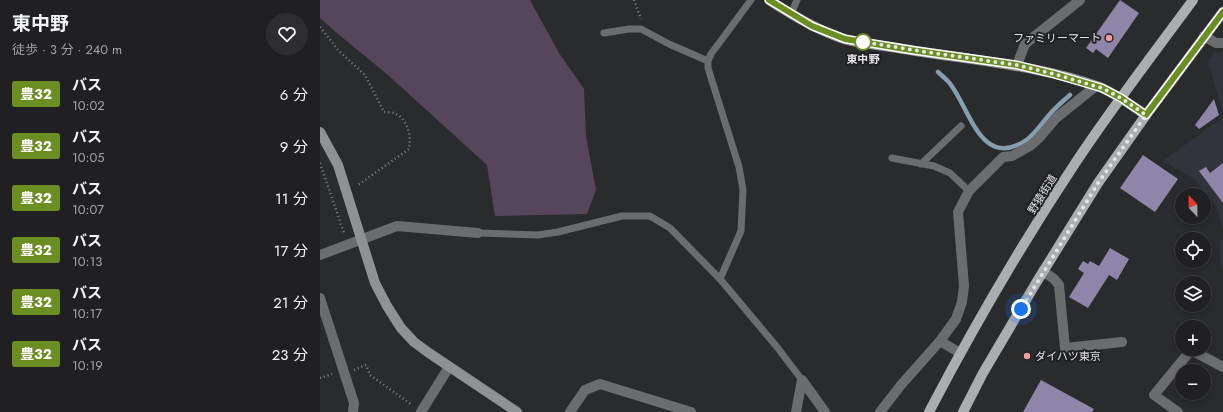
<!DOCTYPE html>
<html lang="ja">
<head>
<meta charset="utf-8">
<style>
	body { margin:0; font-family:Jost,"Noto Sans JP",sans-serif; background:#2d2d2f; color:#f1f3f6; height:100vh; display:flex; flex-direction:column; font-size:15px; white-space:nowrap }
	* { box-sizing:border-box; margin:0 }
	p { font-size:13px; color:#a2a3a5 }
	.icon { flex:none; width:22px; height:22px; fill:none; stroke:currentColor; stroke-width:2; stroke-linecap:round; stroke-linejoin:round }
	.map { position:relative; flex:1; overflow:hidden }
	.sheet { display:flex; flex-direction:column; background:#202022; width:320px }
	.sheet>* { flex:none }
	.badge { padding:0 8px; border-radius:3px; font-size:14px; line-height:26px }
	.needle { width:26px; rotate:338deg }
	.controls { position:absolute; left:855px; top:188px; display:grid; gap:8px }
	.controls a { display:grid; place-items:center; width:36px; height:36px; border-radius:50%; background:#202022; box-shadow:0 2px 6px #0003,0 0 0 1px #3d3e40; font-size:20px }
	.you { position:absolute; width:20px; height:20px; margin:-10px; border:3px solid #fff; border-radius:50%; background:#1a73e8; box-shadow:0 0 0 6px #1a73e833 }
	.map>.badge { position:absolute; translate:-50% -50%; box-shadow:0 0 0 2px #fff }
	.round { display:grid; place-items:center; flex:none; width:42px; height:42px; border-radius:21px; background:#2d2d2f }
	.summary { display:flex; align-items:center; justify-content:space-between; height:68px; padding:0 12px }
	h1 { font-size:19px; font-weight:700; line-height:30px }
	ul { padding:0; list-style:none }
	li { display:flex; align-items:center; gap:12px; height:52px; padding:0 12px }
	li div { flex:1 }
	li b { display:block; font-size:15px }
	li em { font-style:normal }
	li .badge { min-width:44px; font-weight:700; text-align:center }
	main { display:flex; flex:1; min-height:0 }
	.map>svg:first-child { display:block }
</style>
</head>
<body>
<main>
<section class="sheet">
<div class="summary"><div><h1>東中野</h1><p>徒歩 · 3 分 · 240 m</p></div><a class="round"><svg class="icon" aria-label="heart" viewBox="0 0 24 24"><path d="M12 20l-8-8c-3-5 5-10 8-4 3-6 11-1 8 4z"/></svg></a></div>
<ul>
<li><span class="badge" style="background:#6b8e23;color:#fff">豊32</span><div><b>バス</b><p>10:02</p></div><em>6 分</em></li>
<li><span class="badge" style="background:#6b8e23;color:#fff">豊32</span><div><b>バス</b><p>10:05</p></div><em>9 分</em></li>
<li><span class="badge" style="background:#6b8e23;color:#fff">豊32</span><div><b>バス</b><p>10:07</p></div><em>11 分</em></li>
<li><span class="badge" style="background:#6b8e23;color:#fff">豊32</span><div><b>バス</b><p>10:13</p></div><em>17 分</em></li>
<li><span class="badge" style="background:#6b8e23;color:#fff">豊32</span><div><b>バス</b><p>10:17</p></div><em>21 分</em></li>
<li><span class="badge" style="background:#6b8e23;color:#fff">豊32</span><div><b>バス</b><p>10:19</p></div><em>23 分</em></li>
</ul>
</section>
<div class="map">
<svg width="903" height="412" viewBox="0 0 903 412">
	<rect width="100%" height="100%" fill="#2a2b2d"/>
	<path fill="#32343d" d="M903 51V113L888 61 895 52 900 53Z
		M903 117V232L897 207 876 180 843 161Z
		M903 239V271L901 267 899 241Z"/>
	<path fill="#56465a" d="M0 0H210L239 53 264 89 266 136 276 190 267 214 175 216 167 165 68 75 18 34 0 18Z"/>
	<g fill="none" stroke-linecap="round" stroke-linejoin="round">
		<path stroke="#849eae" stroke-width="4.5" d="M618 72C622 76 628 80 631 85 651 112 662 171 708 139 716 132 723 122 730 114 736 107 743 101 750 95"/>
	</g>
	<path fill="#8f85a8" d="M800 0 819 13 788 58 776 49 773 53 766 48Z
		M894 99 899 115 879 129 875 125Z
		M823 155 858 179 835 212 800 188Z
		M903 163V203L879 171 886 167 890 173Z
		M790 248 809 259 797 280 789 275 768 308 749 297 764 273 758 269 763 261 768 264 770 261 779 266Z
		M721 380 774 409 772 412H703Z"/>
	<g fill="none" stroke-linecap="round" stroke-linejoin="round">
		<path stroke="#848486" stroke-width="2.5" stroke-dasharray="1 3" stroke-linecap="butt" d="M314 0 321 19
			M0 27 19 51 45 75 64 112C67 112 73 112 76 114 89 121 91 137 89 149L38 185V187
			M0 163 24 233
			M34 370 46 365 50 375 92 405
			M0 378 12 374"/>
		<path stroke="#6b6c6d" stroke-width="7" d="M471 14 477 0
			M284 33 309 29H321L349 44 388 61
			M572 158 614 166 630 173 649 191
			M601 164 641 126
			M158 233 218 235 238 232 302 216H330L350 228 400 279 457 347 482 380
			M400 279 421 231 423 190 419 167 388 68V61L391 54 431 0"/>
		<path stroke="#6b6c6d" stroke-width="10" d="M884 36 896 43H903
			M697 65 705 44 760 0
			M0 255 77 226 158 233
			M723 271 734 279 739 285 745 348 802 342
			M0 298 34 403 33 412
			M620 341 640 353
			M101 412 129 367
			M250 412 265 390 280 384 371 412
			M476 412 482 380 505 412
			M560 412 581 385 620 341 636 319 642 302 644 286 638 212 649 191 683 157 692 156 710 146 719 138 736 118 776 86
			M858 412 834 395 871 350 903 367"/>
		<path stroke="#8f9193" stroke-width="10" d="M449 0C472 15 497 30 524 39 541 44 560 45 578 48 646 60 717 64 782 88 798 95 812 106 826 115
			M0 132 18 165 55 283 67 306 81 328 94 342 109 353 197 412"/>
		<path stroke="#abadb0" stroke-width="10" d="M609 412C654 326 703 242 756 162 793 106 834 53 873 0
			M643 412 663 373 716 283 778 183 826 115 903 12"/>
	</g>
	<g fill="none" stroke-linecap="round" stroke-linejoin="round">
		<g stroke="#fff" stroke-width="9">
			<path id="line" d="M449 0 492 26 525 39 591 50 697 65 734 74 782 88 801 98 826 115 903 12"/>
		</g>
		<use href="#line" stroke="#6b8e23" stroke-width="6"/>
		<path stroke="#e5e5e7" stroke-width="4" stroke-dasharray="0 7.2" d="M543 42 538 41 606 52 697 65 734 74 782 88 801 98 826 115 778 183 701 309"/>
	</g>
	<g fill="#f59b99" stroke="#202124" stroke-width="1.5">
		<circle cx="789" cy="38" r="4"/>
		<circle cx="707" cy="356" r="4"/>
	</g>
	<circle fill="#fff" stroke="#6b8e23" stroke-width="2" cx="543" cy="42" r="8"/>
	<g text-anchor="middle" dominant-baseline="central" stroke-width="4" stroke-linejoin="round" paint-order="stroke">
		<g font-size="11" fill="#e5e5e7" stroke="#202124" text-anchor="end">
			<text x="781" y="38">ファミリーマート</text>
			<text x="715" y="356" text-anchor="start">ダイハツ東京</text>
		</g>
		<g font-size="11" font-weight="bold" fill="#e5e5e7" stroke="#202124">
			<text x="543" y="59">東中野</text>
		</g>
		<g font-size="11" fill="#e5e5e7" stroke="#202124">
			<text transform="translate(722 194) rotate(-58)">野猿街道</text>
		</g>
	</g>
</svg>
<div class="controls">
<a><svg class="needle" viewBox="-14 -14 28 28"><path d="M0-13l5 13h-10z" fill="#e53935"/><path d="M0 13l5-13h-10z" fill="#a2a3a5"/></svg></a>
<a><svg class="icon" aria-label="locate" viewBox="0 0 24 24"><circle cx="12" cy="12" r="6"/><path d="M12 2v4M12 18v4M2 12h4M18 12h4"/></svg></a>
<a><svg class="icon" aria-label="layers" viewBox="0 0 24 24"><path d="M12 4l9 5-9 5-9-5zM3 14l9 5 9-5"/></svg></a>
<a>+</a>
<a>−</a>
</div>
<div class="you" style="left:701px;top:309px"></div>
</div>
</main>
</body>
</html>
